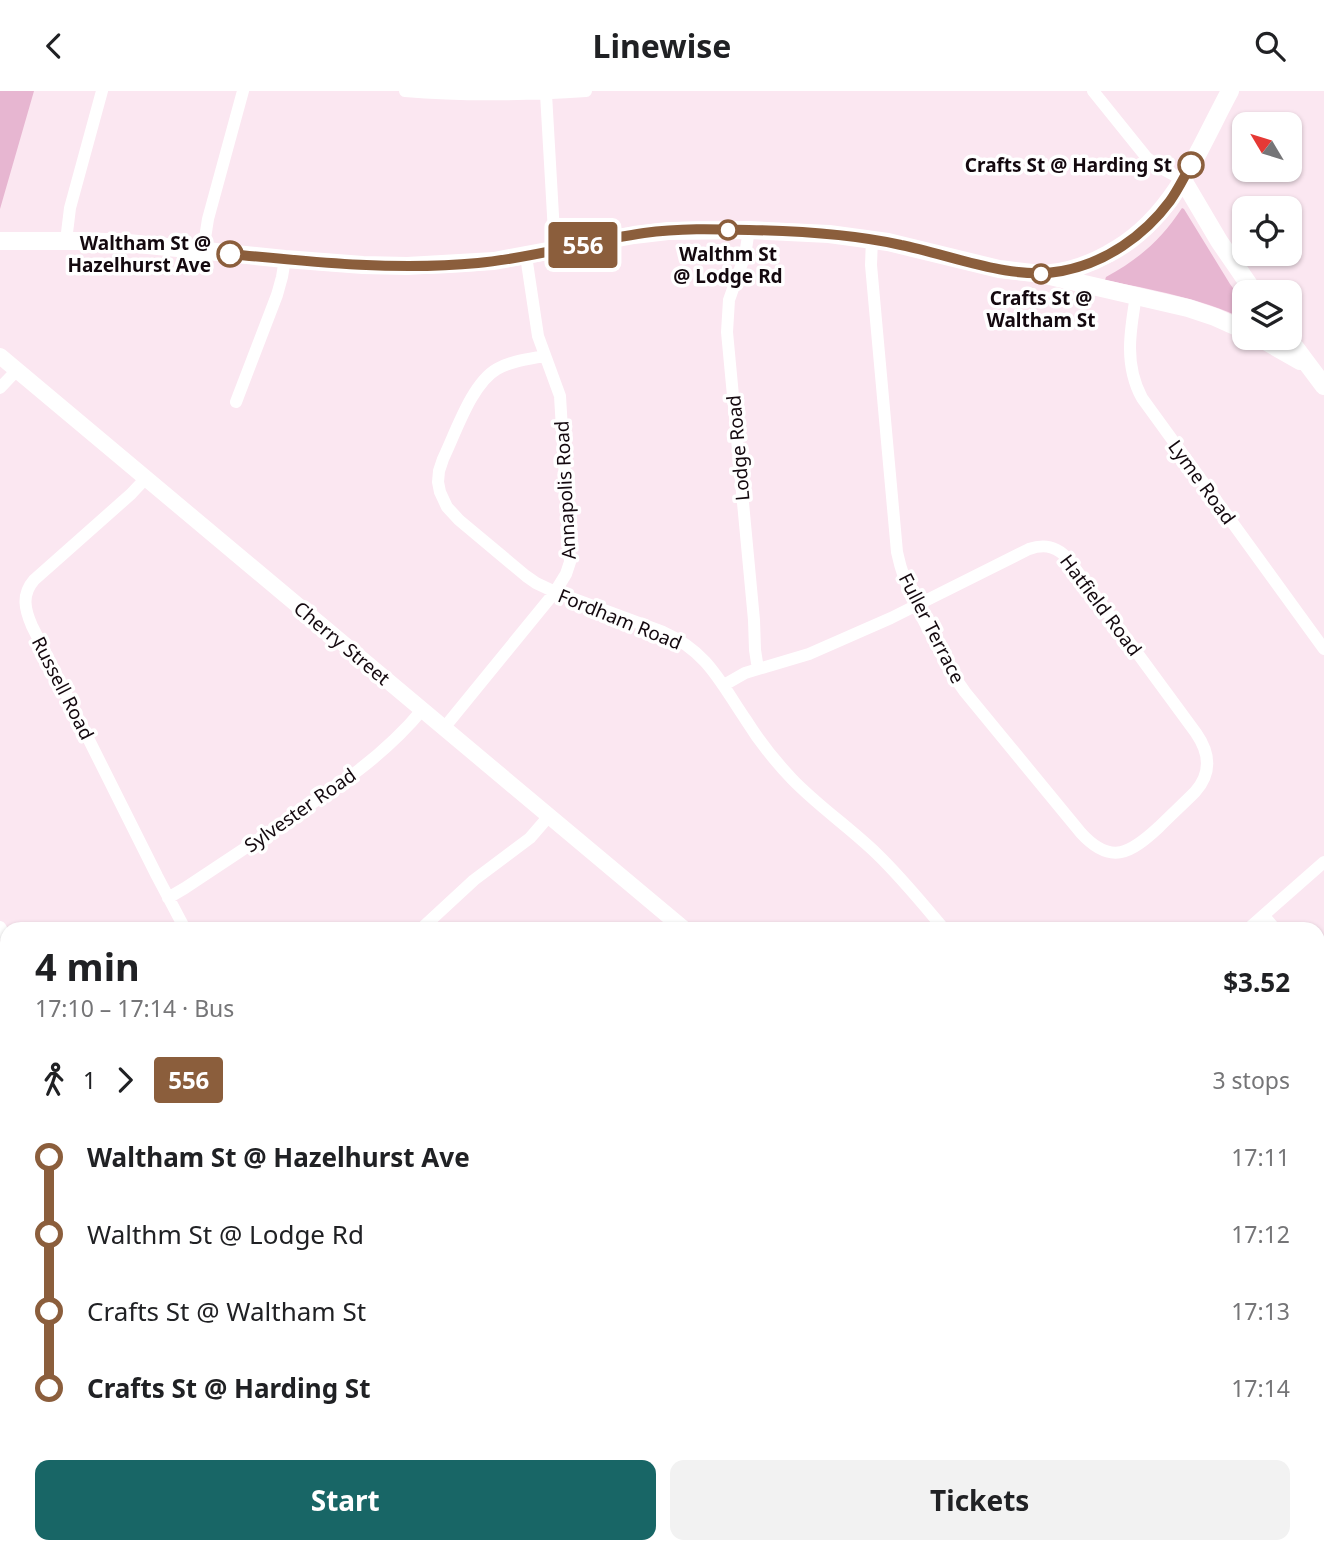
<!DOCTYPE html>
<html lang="en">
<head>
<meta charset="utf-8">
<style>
	body { margin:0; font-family:"Noto Sans",sans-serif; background:#f2f2f2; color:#202124; height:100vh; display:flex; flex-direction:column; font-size:26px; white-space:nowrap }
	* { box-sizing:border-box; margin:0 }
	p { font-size:23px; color:#757577 }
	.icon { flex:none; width:38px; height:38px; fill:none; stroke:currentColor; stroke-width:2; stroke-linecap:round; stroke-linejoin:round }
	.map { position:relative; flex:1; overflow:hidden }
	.details { position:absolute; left:0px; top:831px; width:1325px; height:632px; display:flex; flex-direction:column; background:#fff; border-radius:21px 21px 0 0; box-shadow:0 2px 5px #0004 }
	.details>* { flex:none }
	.badge { padding:0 14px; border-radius:5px; font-size:24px; line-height:46px }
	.needle { width:46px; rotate:308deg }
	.buttons { position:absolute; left:1232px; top:21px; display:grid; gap:14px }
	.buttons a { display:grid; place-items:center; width:70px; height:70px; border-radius:14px; background:#fff; box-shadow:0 2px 5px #0004; font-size:35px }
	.map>.badge { position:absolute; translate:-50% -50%; box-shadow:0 0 0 4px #fff }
	.legs { display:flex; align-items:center; gap:10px; height:77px; padding:0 35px; font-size:23px }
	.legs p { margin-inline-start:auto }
	.head { display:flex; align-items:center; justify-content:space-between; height:119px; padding:0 35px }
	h1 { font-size:38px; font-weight:700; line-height:52px }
	.action { display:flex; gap:14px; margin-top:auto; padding:14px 35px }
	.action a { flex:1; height:80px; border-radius:14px; background:#186666; color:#fff; font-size:28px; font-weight:700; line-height:80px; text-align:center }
	.action a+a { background:#f2f2f2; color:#202124 }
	ul { padding:0 35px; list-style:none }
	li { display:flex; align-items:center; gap:24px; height:77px; font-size:26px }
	li i { display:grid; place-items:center; width:10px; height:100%; margin:0 9px; background:currentColor }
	li i::after { content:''; width:18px; height:18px; margin:-9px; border:5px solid; border-radius:50%; background:#fff }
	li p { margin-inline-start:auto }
	li:first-child i { background:linear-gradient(#0000 50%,currentColor 0) }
	li:last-child i { background:linear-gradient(currentColor 50%,#0000 0) }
	header { display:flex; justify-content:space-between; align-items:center; height:91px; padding:0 35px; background:#fff; font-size:32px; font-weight:700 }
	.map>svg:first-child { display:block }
</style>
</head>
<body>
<header><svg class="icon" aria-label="back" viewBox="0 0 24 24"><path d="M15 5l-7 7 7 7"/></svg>Linewise<svg class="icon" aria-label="search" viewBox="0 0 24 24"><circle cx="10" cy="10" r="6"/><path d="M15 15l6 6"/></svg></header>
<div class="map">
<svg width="1324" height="1462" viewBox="0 0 1324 1462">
	<rect width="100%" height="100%" fill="#fbe7f1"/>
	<path fill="#e7b6d1" d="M0 0H34L0 118Z
		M1182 117 1184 118 1230 193 1244 212V228C1201 207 1152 199 1105 189L1106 186C1139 168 1161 149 1182 117Z"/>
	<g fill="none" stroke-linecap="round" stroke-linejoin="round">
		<path stroke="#fff" stroke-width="12" d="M405 0C465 5 525 4 586 0
			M1093 0 1147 67 1161 77 1183 89
			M546 3 555 159
			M749 139 745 164 729 209 727 241 754 529 755 559 758 578
			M66 150 70 117 102 0
			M203 160 208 128 243 0
			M1136 205C1130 240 1124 274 1142 307L1324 558
			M545 265C529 268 511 270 497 278 472 292 456 341 443 368L439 380 438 391 440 401 447 416 459 429 526 485 536 492 555 501 663 541C708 561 720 591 746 629 759 650 775 670 792 688 818 715 849 736 876 762 901 786 922 812 944 838
			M0 297 17 279
			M236 311 277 204 282 186 285 168
			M145 388 131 403 34 489C21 504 25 519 32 535L157 785 185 838
			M724 594 745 582 809 563 891 527 1029 458C1046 452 1058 456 1069 469L1196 642C1210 662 1212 682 1195 701 1183 713 1171 724 1159 736 1131 762 1111 775 1081 742L965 601 949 578 916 515C907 497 901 480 897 461L871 174 872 148
			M444 637 555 501 566 483 570 471 560 305 538 245 526 165
			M168 807 185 797C220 774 254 751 289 728 337 696 385 664 422 619
			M1264 825 1275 838
			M0 836 7 848
			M421 838 474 789 530 747 549 725
			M1248 838 1324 771
			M1318 893 1324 901
			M0 952 7 947
			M1318 1148 1324 1157
			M0 1159 7 1155
			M1318 1322 1324 1331
			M0 1413 7 1408
			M0 1447 7 1455
			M242 1456 243 1462"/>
		<path stroke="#fff" stroke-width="16" d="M0 265 684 838
			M1318 1233 1324 1230
			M1204 1456 1208 1462
			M848 1462 860 1456"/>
		<path stroke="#fff" stroke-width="18" d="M1183 89 1219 150 1254 201
			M0 150H83L128 152 285 168 363 174 407 175 494 170 634 144 668 140 749 139 829 143 888 151 999 178 1041 183 1188 217 1215 226 1244 239
			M1051 182C1071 180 1090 173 1108 163 1173 129 1197 61 1230 0
			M1260 247 1300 270
			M1288 247 1324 295"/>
	</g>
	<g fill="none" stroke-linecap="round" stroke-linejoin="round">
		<g stroke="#fff" stroke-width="16">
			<path id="line-1" d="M230 163C312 171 395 180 478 172 534 167 588 150 644 142 679 137 714 138 749 139 800 140 852 143 901 154 951 164 1012 190 1062 180 1105 172 1144 145 1170 110 1178 99 1184 86 1191 74"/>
		</g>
		<use href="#line-1" stroke="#8b5e3c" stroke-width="10"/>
	</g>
	<g fill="#fff" stroke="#8b5e3c" stroke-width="3.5">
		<circle cx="1191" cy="74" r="12"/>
		<circle cx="728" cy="139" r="9"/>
		<circle cx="230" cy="163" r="12"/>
		<circle cx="1041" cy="183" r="9"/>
	</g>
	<g text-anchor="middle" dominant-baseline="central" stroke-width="7" stroke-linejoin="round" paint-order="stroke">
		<g font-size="19" font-weight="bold" fill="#14090f" stroke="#fff" text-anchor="end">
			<text x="1172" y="74">Crafts St @ Harding St</text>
			<text x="211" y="152">Waltham St @<tspan x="211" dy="22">Hazelhurst Ave</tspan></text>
			<text x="728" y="163" text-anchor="middle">Walthm St<tspan x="728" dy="22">@ Lodge Rd</tspan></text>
			<text x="1041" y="207" text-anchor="middle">Crafts St @<tspan x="1041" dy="22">Waltham St</tspan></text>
		</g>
		<g font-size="19" fill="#14090f" stroke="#fff">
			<text transform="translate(738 357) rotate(-95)">Lodge Road</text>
			<text transform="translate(1202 391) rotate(54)">Lyme Road</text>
			<text transform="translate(565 399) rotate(-93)">Annapolis Road</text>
			<text transform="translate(1101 514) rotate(53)">Hatfield Road</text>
			<text transform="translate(620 528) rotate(22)">Fordham Road</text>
			<text transform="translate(932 537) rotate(63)">Fuller Terrace</text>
			<text transform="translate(342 552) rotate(40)">Cherry Street</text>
			<text transform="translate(63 597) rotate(63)">Russell Road</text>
			<text transform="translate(300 719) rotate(-35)">Sylvester Road</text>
		</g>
	</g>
</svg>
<div class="buttons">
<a><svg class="needle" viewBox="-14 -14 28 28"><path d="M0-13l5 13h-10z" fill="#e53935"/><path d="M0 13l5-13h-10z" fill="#757577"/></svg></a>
<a><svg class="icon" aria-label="locate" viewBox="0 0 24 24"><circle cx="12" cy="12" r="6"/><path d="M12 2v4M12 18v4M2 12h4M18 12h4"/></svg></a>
<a><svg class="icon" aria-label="layers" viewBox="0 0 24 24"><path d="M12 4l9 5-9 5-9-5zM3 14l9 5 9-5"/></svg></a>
</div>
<b class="badge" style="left:583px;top:154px;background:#8b5e3c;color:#fff">556</b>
<section class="details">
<div class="head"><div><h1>4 min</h1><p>17:10 – 17:14 · Bus</p></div><b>$3.52</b></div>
<div class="legs"><svg class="icon" aria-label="walk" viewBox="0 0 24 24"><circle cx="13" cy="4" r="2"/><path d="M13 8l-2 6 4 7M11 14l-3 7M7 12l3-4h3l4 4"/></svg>1<svg class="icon" aria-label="forward" viewBox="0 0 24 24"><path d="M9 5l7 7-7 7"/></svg><b class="badge" style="background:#8b5e3c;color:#fff">556</b><p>3 stops</p></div>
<ul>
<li><i style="color:#8b5e3c"></i><b>Waltham St @ Hazelhurst Ave</b><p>17:11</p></li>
<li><i style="color:#8b5e3c"></i><span>Walthm St @ Lodge Rd</span><p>17:12</p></li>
<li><i style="color:#8b5e3c"></i><span>Crafts St @ Waltham St</span><p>17:13</p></li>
<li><i style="color:#8b5e3c"></i><b>Crafts St @ Harding St</b><p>17:14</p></li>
</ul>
<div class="action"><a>Start</a><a>Tickets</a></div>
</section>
</div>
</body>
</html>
